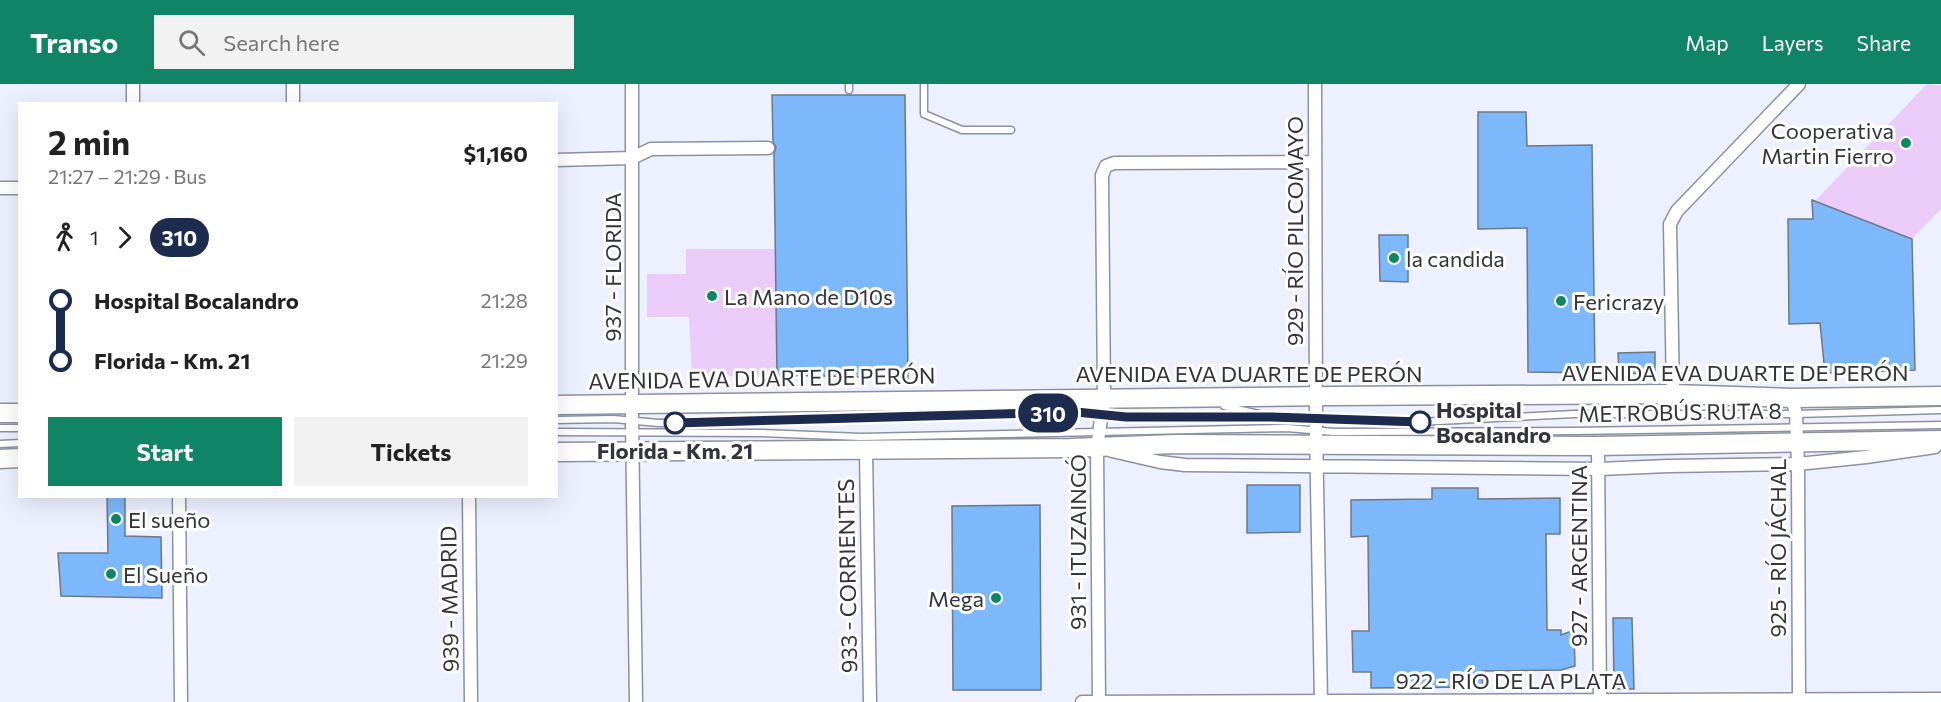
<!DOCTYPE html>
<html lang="en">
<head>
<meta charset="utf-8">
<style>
	body { margin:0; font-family:Commissioner,sans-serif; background:#f2f2f2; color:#222; height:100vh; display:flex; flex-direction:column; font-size:22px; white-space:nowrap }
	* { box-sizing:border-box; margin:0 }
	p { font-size:20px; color:#767676 }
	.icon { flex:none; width:33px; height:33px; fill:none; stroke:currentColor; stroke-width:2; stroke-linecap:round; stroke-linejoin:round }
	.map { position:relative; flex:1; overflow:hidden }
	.sheet { position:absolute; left:18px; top:18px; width:540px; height:396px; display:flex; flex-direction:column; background:#fff; border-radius:0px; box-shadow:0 6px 24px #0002 }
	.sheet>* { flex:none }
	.badge { padding:0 12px; border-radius:20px; font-size:21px; line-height:39px }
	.map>.badge { position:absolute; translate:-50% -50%; box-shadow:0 0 0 3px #fff }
	.legs { display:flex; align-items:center; gap:9px; height:66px; padding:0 30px; font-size:20px }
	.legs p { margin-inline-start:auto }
	.summary { display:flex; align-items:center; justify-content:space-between; height:102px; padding:0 30px }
	h1 { font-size:33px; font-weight:700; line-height:45px }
	.cta { display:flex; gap:12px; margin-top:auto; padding:12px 30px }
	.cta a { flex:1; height:69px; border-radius:0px; background:#0f8565; color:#fff; font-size:24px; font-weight:700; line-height:69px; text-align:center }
	.cta a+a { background:#f2f2f2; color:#222 }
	ul { padding:0 30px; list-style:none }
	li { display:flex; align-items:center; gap:21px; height:60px; font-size:22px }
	li i { display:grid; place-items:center; width:9px; height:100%; margin:0 8px; background:currentColor }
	li i::after { content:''; width:15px; height:15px; margin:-8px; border:4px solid; border-radius:50%; background:#fff }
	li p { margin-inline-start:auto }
	li:first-child i { background:linear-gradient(#0000 50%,currentColor 0) }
	li:last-child i { background:linear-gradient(currentColor 50%,#0000 0) }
	header { display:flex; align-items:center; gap:36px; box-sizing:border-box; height:84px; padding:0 30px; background:#0f8565; color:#fff }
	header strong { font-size:28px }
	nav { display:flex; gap:33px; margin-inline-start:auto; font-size:21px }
	.search { width:420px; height:54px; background:#f2f2f2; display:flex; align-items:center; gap:15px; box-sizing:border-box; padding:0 21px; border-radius:0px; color:#767676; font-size:22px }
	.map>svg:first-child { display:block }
</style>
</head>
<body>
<header>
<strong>Transo</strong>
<div class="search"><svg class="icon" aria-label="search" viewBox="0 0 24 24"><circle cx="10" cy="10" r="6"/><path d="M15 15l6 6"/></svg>Search here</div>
<nav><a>Map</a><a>Layers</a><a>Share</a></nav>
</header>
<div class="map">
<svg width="1941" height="618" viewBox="0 0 1941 618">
	<rect width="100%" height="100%" fill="#ecf0ff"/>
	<path fill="#ebcbf7" d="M1927 0 1941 2V125L1912 155 1815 117Z
		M686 165H777V291L692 292 689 233H647V190H686Z"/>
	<path fill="#7db8fc" stroke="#6d7885" stroke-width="1.5" d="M772 11H905L908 294 777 291 774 70 776 63 773 58Z
		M1478 28H1526L1527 62 1592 61 1595 289 1528 288 1527 144 1478 145Z
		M1812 116 1912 155 1915 286 1825 289 1820 239 1789 240 1788 135H1813Z
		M1379 151H1408V198L1380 197Z
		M1655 268V290L1619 289 1618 269Z
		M1247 401H1300V448L1247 449Z
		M1432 404H1478V415L1560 414V450H1546L1547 546H1561V551L1574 546 1575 582 1561 586 1482 587 1483 603 1371 604V588H1353L1352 547H1369L1368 452 1351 453V416L1432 415Z
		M107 412H125V452L161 453 162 514 61 512 58 469H108Z
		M1040 421 1041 606H953L952 422Z
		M1613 534H1632L1634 605H1614Z"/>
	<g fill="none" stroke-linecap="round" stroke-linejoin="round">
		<g stroke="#8c91a1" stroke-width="9">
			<path id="lane" d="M924 0V30L962 46H1011
				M849 6V0
				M1224 322 1263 331
				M556 336 613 335 659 339 1076 328 1126 333H1272L1419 338 1574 330H1796L1941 326
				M0 344H20
				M556 348 761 349 861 353 1287 344 1334 348 1574 347 1941 341
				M0 360 20 359"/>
		</g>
		<g stroke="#8c91a1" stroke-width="15">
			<path id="street" d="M133 0V20
				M293 0V20
				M632 0V336L636 618
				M1315 0 1316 346 1321 618
				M556 76 632 74 651 65 768 64
				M0 104H20
				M1673 310 1670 140 1677 127 1799 0
				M1792 314 1796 330 1798 380 1799 615
				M1598 362 1600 618
				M866 366 870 618
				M1112 367 1160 378 1185 381 1599 385 1668 382 1798 380 1866 373 1935 363
				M179 412 181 618
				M469 412 471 618
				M1082 618 1941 615
				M1099 618 1097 364 1104 313 1102 91 1106 82 1114 79 1315 78"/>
		</g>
		<g stroke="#8c91a1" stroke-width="21">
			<path id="primary" d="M556 321 1333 312 1673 310 1792 314 1941 312
				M0 329H20
				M556 368 1070 364 1175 360 1598 362 1941 356
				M0 375 20 374"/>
		</g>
		<use href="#lane" stroke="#fff" stroke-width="6"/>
		<use href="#street" stroke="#fff" stroke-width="12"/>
		<use href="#primary" stroke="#fff" stroke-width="18"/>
	</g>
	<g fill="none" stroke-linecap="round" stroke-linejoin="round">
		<g stroke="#fff" stroke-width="14">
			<path id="line-1" d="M675 339 1076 328 1126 333H1272L1420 338"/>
		</g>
		<use href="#line-1" stroke="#1d2b4f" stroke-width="9"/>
	</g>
	<g fill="#0f8565" stroke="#fefefe" stroke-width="2">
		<circle cx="1906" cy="59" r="6"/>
		<circle cx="1394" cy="174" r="6"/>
		<circle cx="712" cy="212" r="6"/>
		<circle cx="1561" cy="217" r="6"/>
		<circle cx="116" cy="435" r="6"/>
		<circle cx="111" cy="490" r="6"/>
		<circle cx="996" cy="514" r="6"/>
	</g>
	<g fill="#fff" stroke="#1d2b4f" stroke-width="3">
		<circle cx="1420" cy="338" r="10"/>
		<circle cx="675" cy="339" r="10"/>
	</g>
	<g text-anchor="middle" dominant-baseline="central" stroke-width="6" stroke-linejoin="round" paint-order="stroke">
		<g font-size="22" fill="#34353c" stroke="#fefefe" text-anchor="start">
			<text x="1894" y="46" text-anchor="end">Cooperativa<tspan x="1894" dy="25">Martin Fierro</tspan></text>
			<text x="1406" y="174">la candida</text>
			<text x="724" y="212">La Mano de D10s</text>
			<text x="1573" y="217">Fericrazy</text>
			<text x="128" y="435">El sueño</text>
			<text x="123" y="490">El Sueño</text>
			<text x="984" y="514" text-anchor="end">Mega</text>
		</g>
		<g font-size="22" fill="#34353c" stroke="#fefefe">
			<text transform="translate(1294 147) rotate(-90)">929 - RÍO PILCOMAYO</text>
			<text transform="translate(612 183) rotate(-90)">937 - FLORIDA</text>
			<text x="1735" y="288">AVENIDA EVA DUARTE DE PERÓN</text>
			<text x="1249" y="289">AVENIDA EVA DUARTE DE PERÓN</text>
			<text transform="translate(762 294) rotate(-1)">AVENIDA EVA DUARTE DE PERÓN</text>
			<text transform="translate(1680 328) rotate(-1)">METROBÚS RUTA 8</text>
			<text transform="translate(1077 458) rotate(-90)">931 - ITUZAINGÓ</text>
			<text transform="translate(1777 464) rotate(-90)">925 - RÍO JÁCHAL</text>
			<text transform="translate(1578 472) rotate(-90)">927 - ARGENTINA</text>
			<text transform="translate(847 492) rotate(-91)">933 - CORRIENTES</text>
			<text transform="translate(449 515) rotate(-91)">939 - MADRID</text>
			<text x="1511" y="596">922 - RÍO DE LA PLATA</text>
		</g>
		<g font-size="22" font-weight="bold" fill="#34353c" stroke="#fefefe" text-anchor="start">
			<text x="1436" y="325">Hospital<tspan x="1436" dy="25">Bocalandro</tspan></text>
			<text x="675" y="366" text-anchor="middle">Florida - Km. 21</text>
		</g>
	</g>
</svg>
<b class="badge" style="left:1048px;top:329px;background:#1d2b4f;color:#fff">310</b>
<section class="sheet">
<div class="summary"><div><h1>2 min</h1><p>21:27 – 21:29 · Bus</p></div><b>$1,160</b></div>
<div class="legs"><svg class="icon" aria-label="walk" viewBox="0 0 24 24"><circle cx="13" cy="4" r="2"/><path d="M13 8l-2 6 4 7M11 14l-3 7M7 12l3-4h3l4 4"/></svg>1<svg class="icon" aria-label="forward" viewBox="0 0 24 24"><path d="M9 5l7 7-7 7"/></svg><b class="badge" style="background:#1d2b4f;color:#fff">310</b></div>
<ul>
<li><i style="color:#1d2b4f"></i><b>Hospital Bocalandro</b><p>21:28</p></li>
<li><i style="color:#1d2b4f"></i><b>Florida - Km. 21</b><p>21:29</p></li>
</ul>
<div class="cta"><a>Start</a><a>Tickets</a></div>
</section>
</div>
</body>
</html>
